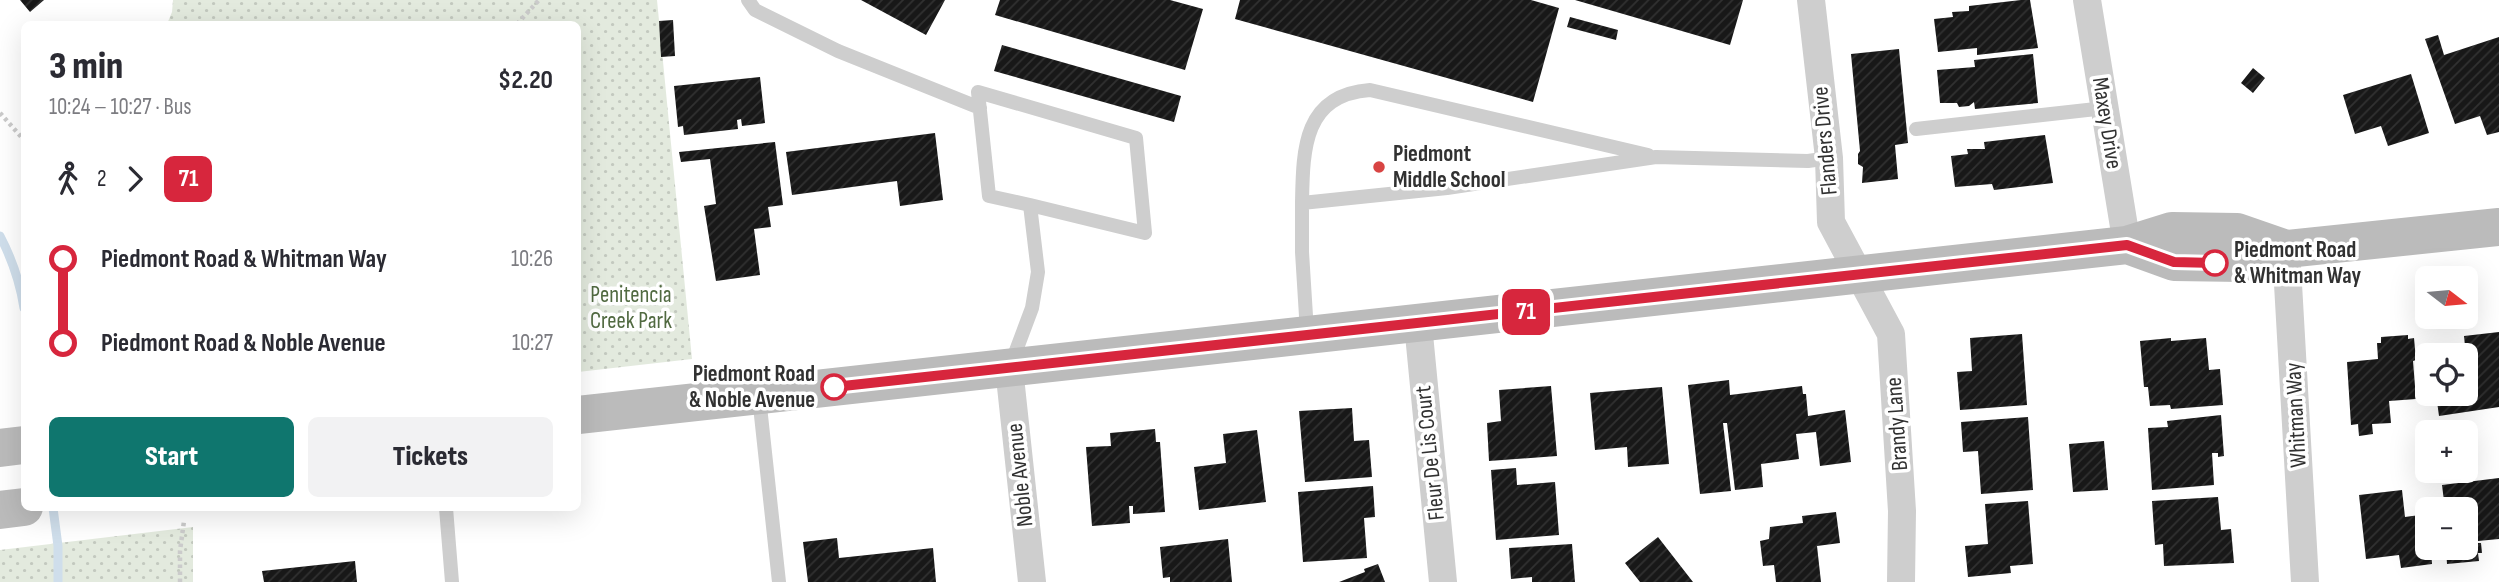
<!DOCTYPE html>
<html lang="en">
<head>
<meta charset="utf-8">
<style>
	body { margin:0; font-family:"Sofia Sans Condensed",sans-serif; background:#f2f2f3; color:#2b2b33; height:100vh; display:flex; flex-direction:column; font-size:26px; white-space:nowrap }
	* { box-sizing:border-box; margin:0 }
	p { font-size:23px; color:#7c7c81 }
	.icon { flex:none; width:38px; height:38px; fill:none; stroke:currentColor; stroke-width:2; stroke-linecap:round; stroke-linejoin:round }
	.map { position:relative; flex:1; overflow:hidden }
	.details { position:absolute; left:21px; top:21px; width:560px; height:490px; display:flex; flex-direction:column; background:#fff; border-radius:10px; box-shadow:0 7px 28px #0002 }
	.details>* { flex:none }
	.badge { padding:0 14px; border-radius:10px; font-size:24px; line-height:46px }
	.needle { width:46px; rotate:106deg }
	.fabs { position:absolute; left:2415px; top:266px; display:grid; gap:14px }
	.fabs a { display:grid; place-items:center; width:63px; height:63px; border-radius:10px; background:#fff; box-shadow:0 7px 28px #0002; font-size:35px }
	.map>.badge { position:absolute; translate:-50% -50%; box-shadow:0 0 0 4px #fff }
	.legs { display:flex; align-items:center; gap:10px; height:77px; padding:0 28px; font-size:23px }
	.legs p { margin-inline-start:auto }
	.head { display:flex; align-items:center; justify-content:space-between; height:119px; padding:0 28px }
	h1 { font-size:38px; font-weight:800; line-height:52px }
	.primary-button { display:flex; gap:14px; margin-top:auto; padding:14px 28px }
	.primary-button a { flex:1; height:80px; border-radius:10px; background:#0f766e; color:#fff; font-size:28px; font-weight:800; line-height:80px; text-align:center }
	.primary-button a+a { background:#f2f2f3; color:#2b2b33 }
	ul { padding:0 28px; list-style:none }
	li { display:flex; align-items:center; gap:24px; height:84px; font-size:26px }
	li i { display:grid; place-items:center; width:10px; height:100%; margin:0 9px; background:currentColor }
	li i::after { content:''; width:18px; height:18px; margin:-9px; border:5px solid; border-radius:50%; background:#fff }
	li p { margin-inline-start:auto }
	li:first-child i { background:linear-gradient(#0000 50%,currentColor 0) }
	li:last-child i { background:linear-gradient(currentColor 50%,#0000 0) }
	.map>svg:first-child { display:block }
</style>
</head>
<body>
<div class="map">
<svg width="2499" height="582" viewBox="0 0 2499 582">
	<defs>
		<pattern id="park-dots" width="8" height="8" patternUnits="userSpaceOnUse" patternTransform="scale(1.75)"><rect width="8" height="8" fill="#e3eade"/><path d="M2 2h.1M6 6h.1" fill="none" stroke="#c3c9bf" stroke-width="1.8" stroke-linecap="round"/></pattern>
		<pattern id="building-hatch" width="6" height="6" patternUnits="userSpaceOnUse" patternTransform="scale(1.75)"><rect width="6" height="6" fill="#181818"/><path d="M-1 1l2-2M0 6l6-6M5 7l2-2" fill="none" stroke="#313131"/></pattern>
	</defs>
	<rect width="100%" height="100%" fill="#fff"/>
	<path fill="url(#park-dots)" d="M173 0H657L692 359 578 372V24H167L172 12Z
		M193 527V582H0V550Z"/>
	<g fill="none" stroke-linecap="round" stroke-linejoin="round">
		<path stroke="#cfdeeb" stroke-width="9" d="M0 236C12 259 20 282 24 308
			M53 508 58 546V582"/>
	</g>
	<path fill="url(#building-hatch)" d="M20 0H44L30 12Z
		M861 0H945L926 35Z
		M1000 0H1170L1203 9 1185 70 995 15Z
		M1240 0H1531L1559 8 1533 102 1235 19Z
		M1575 0H1743L1730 45Z
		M2021 0H2030L2038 48 1977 55V48L1938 52 1934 19 1953 17 1952 12 1969 11V6Z
		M1570 17 1618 30 1616 40 1567 27Z
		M673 20 675 56 661 57 659 21Z
		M2438 35 2444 55 2499 37V132L2487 135 2480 116 2455 124 2425 39Z
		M1002 45 1181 96 1174 122 994 71Z
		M1899 49 1908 143 1895 145 1898 179 1862 183 1863 167 1858 164V154L1860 151 1851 54Z
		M2033 54 2038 103 1975 109 1974 102 1969 106 1959 107 1957 103H1940L1937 70 1975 67 1974 60Z
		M2253 68 2265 78 2253 93 2241 83Z
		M2411 74 2429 133 2388 146 2381 126 2355 134 2343 95Z
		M760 77 765 123 742 126 741 119 737 120 738 129 684 135 683 126 678 127 674 86Z
		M935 133 943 200 900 206 897 181 792 195 786 152Z
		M2045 135 2053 183 1994 190 1992 184 1955 187 1951 156 1968 154 1967 149H1985L1984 142Z
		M775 142 783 205 768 207 771 227 754 229 760 275 716 281 704 206 716 204 710 159 681 162 679 152Z
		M2499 332V407L2439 416 2436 394H2466V355H2434L2433 350 2465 346 2464 336Z
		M2022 334 2027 405 1960 410 1957 372 1972 371 1970 338Z
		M2408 335V339L2414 338 2416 360 2413 361 2416 399 2389 401 2391 423 2372 424 2373 434 2359 436 2358 424 2351 425 2347 362 2378 359 2377 343H2381V337Z
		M2171 338V341L2206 338 2209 370 2220 369 2223 405 2171 409 2170 405 2150 406 2148 387H2144L2140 341Z
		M1729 380 1730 395 1802 386 1803 394H1806L1808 416 1845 410 1851 462 1820 466 1816 432 1796 434 1799 459 1761 464 1763 487 1735 490 1727 423H1723L1731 491 1700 494 1688 385Z
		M1551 386 1557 456 1489 461 1487 423 1501 421 1499 390Z
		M1662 387 1669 464 1628 467 1627 447 1595 450 1590 393Z
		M1352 408 1354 441 1369 440 1372 477 1305 482 1299 411Z
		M2221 415 2224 456 2218 457V453H2212L2214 485 2152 490 2148 428 2168 427 2167 421Z
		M2028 417 2033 490 1981 494 1978 451 1963 452 1961 422Z
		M1155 429 1156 442H1160L1165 512 1133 514V506H1129L1130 523 1092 526 1086 447 1111 446 1110 433Z
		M1257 430 1266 502 1199 510 1194 467 1226 463 1223 434Z
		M2104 441 2108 490 2073 492 2069 444Z
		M1516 468 1517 485 1555 482 1559 535 1496 540 1491 470Z
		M2499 478V539L2478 541V543H2481L2482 553H2478L2479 561 2447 564 2446 548H2466V509H2445L2442 485Z
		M1373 486 1375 517 1364 518 1367 558 1303 562 1298 492Z
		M2402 490 2405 517 2427 514V548H2431L2432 564 2401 568 2399 555 2366 559 2359 495Z
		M2218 497 2221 530 2231 529 2234 563 2164 566 2163 544 2155 545 2152 501Z
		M2028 501 2033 564 2010 566 2011 573 1968 577 1965 546 1988 544 1985 504Z
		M1836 512 1840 543 1817 546 1821 582H1776L1774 565 1763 566 1760 541 1769 539 1770 527 1803 523 1802 516Z
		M1658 537 1693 582H1640L1625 563Z
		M837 538 839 558 933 548 936 582H808L803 542Z
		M1228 539 1232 582H1170V577L1163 578 1160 547Z
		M1572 544 1575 582H1532V577L1511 579 1509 548Z
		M355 561 357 582H264L262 571Z
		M1378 564 1385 582H1339L1365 572 1364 569Z"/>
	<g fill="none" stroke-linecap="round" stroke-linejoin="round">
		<path stroke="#cbcbcb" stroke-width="4.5" stroke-dasharray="3.5 3.5" stroke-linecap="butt" d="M517 24 539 0
			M0 113 24 140
			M180 582V551L184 521"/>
		<path stroke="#cecece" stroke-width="14" d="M748 0 755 10 838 51 980 108
			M1916 129 2105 108
			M1302 203C1303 150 1303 95 1370 90L1648 155
			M1307 332 1302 252V203L1447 188 1656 157 1808 161 1829 158
			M1011 364 1032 308 1038 272 1030 205 1145 233 1136 138 978 92 989 196 1030 205
			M759 397 779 582
			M446 508 452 582"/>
		<path stroke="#cecece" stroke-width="28" d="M1811 0 1829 158 1831 222 1891 334 1902 511 1901 582
			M2087 0 2127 245
			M2286 249 2305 582
			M1418 324 1443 582
			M1009 368 1032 582"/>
		<path stroke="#bbb" stroke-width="38" d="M2127 245 2174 262 2242 263 2286 249 2499 227
			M578 415 2127 245 2172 231 2237 232 2286 249
			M0 448 24 445
			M0 510 24 507"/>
	</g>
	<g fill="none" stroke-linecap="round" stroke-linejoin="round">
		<g stroke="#fff" stroke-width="16">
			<path id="line-1" d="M834 387 2127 245 2174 262 2215 263"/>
		</g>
		<use href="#line-1" stroke="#d7263d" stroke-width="10"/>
	</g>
	<circle fill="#d84443" stroke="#fff" stroke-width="2.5" cx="1379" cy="167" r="7"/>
	<g fill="#fff" stroke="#d7263d" stroke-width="3.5">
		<circle cx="2215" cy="263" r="12"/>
		<circle cx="834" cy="387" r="12"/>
	</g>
	<g text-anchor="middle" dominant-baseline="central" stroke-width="7" stroke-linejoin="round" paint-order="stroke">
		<g font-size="23" fill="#313131" stroke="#fff">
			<text transform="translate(2107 123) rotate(81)">Maxey Drive</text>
			<text transform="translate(1825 141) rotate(-95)">Flanders Drive</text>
			<text transform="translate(2296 415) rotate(-93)">Whitman Way</text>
			<text transform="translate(1897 424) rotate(-94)">Brandy Lane</text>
			<text transform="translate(1430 453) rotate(-96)">Fleur De Lis Court</text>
			<text transform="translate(1020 475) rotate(-96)">Noble Avenue</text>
		</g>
		<g font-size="23" font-weight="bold" fill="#313131" stroke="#fff" text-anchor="start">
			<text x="1393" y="154">Piedmont<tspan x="1393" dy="26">Middle School</tspan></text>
		</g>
		<g font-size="23" font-weight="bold" fill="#313131" stroke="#fff" text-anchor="start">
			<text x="2234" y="250">Piedmont Road<tspan x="2234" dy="26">&amp; Whitman Way</tspan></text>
			<text x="815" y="374" text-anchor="end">Piedmont Road<tspan x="815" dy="26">&amp; Noble Avenue</tspan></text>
		</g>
		<g font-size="23" fill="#516a41" stroke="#fff">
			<text x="631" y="295">Penitencia<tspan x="631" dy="26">Creek Park</tspan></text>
		</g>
	</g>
</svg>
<div class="fabs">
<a><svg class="needle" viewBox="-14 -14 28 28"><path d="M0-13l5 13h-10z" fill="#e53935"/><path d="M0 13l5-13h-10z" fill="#7c7c81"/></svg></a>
<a><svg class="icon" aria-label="locate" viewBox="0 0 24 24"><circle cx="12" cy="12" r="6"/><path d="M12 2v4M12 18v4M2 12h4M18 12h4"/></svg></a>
<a>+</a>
<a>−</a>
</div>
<b class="badge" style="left:1526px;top:312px;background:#d7263d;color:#fff">71</b>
<section class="details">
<div class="head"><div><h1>3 min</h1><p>10:24 – 10:27 · Bus</p></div><b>$2.20</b></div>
<div class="legs"><svg class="icon" aria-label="walk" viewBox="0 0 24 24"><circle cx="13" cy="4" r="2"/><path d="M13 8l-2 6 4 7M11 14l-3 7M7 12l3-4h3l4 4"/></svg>2<svg class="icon" aria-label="forward" viewBox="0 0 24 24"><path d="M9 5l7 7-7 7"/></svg><b class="badge" style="background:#d7263d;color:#fff">71</b></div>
<ul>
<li><i style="color:#d7263d"></i><b>Piedmont Road &amp; Whitman Way</b><p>10:26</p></li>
<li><i style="color:#d7263d"></i><b>Piedmont Road &amp; Noble Avenue</b><p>10:27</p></li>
</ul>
<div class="primary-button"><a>Start</a><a>Tickets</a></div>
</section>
</div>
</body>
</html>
